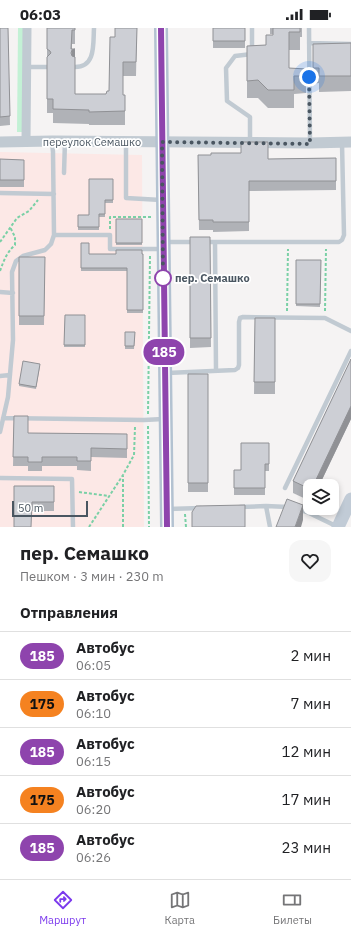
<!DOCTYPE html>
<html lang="ru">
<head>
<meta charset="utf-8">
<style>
	body { margin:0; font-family:"IBM Plex Sans",sans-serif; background:#f6f6f6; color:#202124; height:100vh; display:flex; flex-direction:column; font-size:15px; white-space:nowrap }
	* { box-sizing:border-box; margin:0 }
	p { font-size:13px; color:#757577 }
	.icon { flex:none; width:22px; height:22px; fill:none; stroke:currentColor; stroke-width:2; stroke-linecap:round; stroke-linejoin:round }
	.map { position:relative; height:499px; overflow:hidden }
	.details { display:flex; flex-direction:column; background:#fff; flex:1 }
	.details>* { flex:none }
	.badge { padding:0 8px; border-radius:13px; font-size:14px; line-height:26px }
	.buttons { position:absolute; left:303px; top:451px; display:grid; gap:8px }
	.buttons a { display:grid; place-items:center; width:36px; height:36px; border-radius:8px; background:#fff; box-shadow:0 2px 6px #0003; font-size:20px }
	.scale { position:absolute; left:12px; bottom:10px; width:76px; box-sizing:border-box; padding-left:4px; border:2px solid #4a5661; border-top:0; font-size:11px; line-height:14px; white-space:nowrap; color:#4a5661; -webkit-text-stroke:3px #fff; paint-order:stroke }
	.you { position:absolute; width:20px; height:20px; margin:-10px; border:3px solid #fff; border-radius:50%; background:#1a73e8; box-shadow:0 0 0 6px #1a73e833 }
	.map>.badge { position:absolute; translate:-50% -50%; box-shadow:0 0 0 2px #fff }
	h2 { padding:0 20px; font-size:15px; line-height:36px }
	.round { display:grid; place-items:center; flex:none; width:42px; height:42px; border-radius:12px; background:#f6f6f6 }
	.head { display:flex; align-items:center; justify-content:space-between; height:68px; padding:0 20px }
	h1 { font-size:19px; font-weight:800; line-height:30px }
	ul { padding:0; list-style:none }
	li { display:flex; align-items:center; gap:12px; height:48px; padding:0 20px; border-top:1px solid #e0e0e0 }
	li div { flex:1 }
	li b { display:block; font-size:15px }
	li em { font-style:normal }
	li .badge { min-width:44px; font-weight:700; text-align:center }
	.status { display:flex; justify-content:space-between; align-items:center; height:28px; padding:0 20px; background:#fff; direction:ltr }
	.status svg { height:11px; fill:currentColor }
	.tabs { display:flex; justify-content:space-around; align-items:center; height:56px; border-top:1px solid #e0e0e0; background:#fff; font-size:11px; color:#757577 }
	.tabs a { display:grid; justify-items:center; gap:2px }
	.tabs .selected { color:#7c3aed }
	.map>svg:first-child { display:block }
</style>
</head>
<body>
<div class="status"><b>06:03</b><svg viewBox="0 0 49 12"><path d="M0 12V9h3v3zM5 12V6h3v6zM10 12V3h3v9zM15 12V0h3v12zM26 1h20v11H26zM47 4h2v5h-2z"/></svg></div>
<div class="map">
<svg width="351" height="499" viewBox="0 0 351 499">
	<rect width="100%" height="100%" fill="#f5f3f3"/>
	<path fill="#fce8e6" d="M0 124 142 127 144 499H0Z"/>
	<path fill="#c3f1d5" d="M18 0H25V104H17Z"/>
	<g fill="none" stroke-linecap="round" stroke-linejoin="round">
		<path stroke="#7ad0a6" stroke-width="2" stroke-dasharray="3 2" stroke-linecap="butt" d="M110 201V189H151
			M0 214 17 190 29 183 38 172
			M0 243C4 232 7 224 15 217V209L10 199
			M287 283 288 221
			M325 283 326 221
			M148 386 150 228
			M148 398 149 499
			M79 464 109 468
			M185 486 186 499
			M89 499 123 447 134 427 135 399
			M123 499V448"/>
		<path stroke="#c1cad2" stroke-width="4.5" d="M309 0 310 115
			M309 15 351 16
			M27 39H47
			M75 39C96 39 93 16 94 0
			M126 114V170L161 172
			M250 115V89L227 73 226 40 235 28 252 26V0
			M64 145 65 113
			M0 165 54 166
			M54 207H110V221H161
			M165 214H195
			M205 214H339L342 212 344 207 342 115
			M215 214 216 342
			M0 264 13 265
			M167 345 235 342 238 340 239 337V294L240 290 243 289 325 290 351 303
			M0 348 10 347
			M3 390 144 392 163 391
			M0 404 8 369 13 312 12 244 16 233 23 228 45 222 51 216 54 207 53 124 52 113
			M0 450 72 451 73 499
			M285 460 351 323
			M266 478 288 479
			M240 479 266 478 270 499
			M168 481 201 480
			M297 481 307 484 336 498"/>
		<path stroke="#c1cad2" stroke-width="9" d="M26 114 27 0"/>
		<path stroke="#c1cad2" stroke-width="11" d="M0 114 52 113 310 115 351 114"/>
		<path stroke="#c1cbd6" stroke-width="13" d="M338 499 351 471"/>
		<path stroke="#b3c2d1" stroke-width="14" d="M161 0 167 499"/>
	</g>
	<path fill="#b0b2b7" d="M0 0H8L10 97 0 98Z
		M47 0H75V16H72V21H75V66H106L109 63 115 9 137 0 136 48H123V67H125V97H89V96L53 95V85H47Z
		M213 0H245V20H213Z
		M270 0H302V9H300V22H289V40L306 41V65L294 66V80H268L258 70H247V18L266 17 273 7V6H270Z
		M351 15V63L319 64V55L313 56V16Z
		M198 127 268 131 336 130V162L249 163V203L213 204V202H199Z
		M0 131 24 132V159H0Z
		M113 151V175H105V189H99V202H78V187H89Z
		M116 191H142V217H116Z
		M190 209H210L211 319 190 320Z
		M81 215 89 226H143V285H127V243H81Z
		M19 229H45L44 297H19Z
		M296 232H321L320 279 296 278Z
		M65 287H85V319H64Z
		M255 290H275V366H254Z
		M125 304H135L134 321H125Z
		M351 331V391L319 458H310V473L293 465V453Z
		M40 338 36 361 19 358V356Z
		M188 346H208V464H188Z
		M14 388 28 405 127 406V430L91 429V443L77 442V438H42V443H28V438H13Z
		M269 415V443H265V467H234V442H241Z
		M14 458H54V483H32Z"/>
	<path fill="#909195" d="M75 21V35L72 36V22Z
		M351 378V391L319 458H313Z
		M303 477V492L301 499H295Z"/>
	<path fill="#cdcfd5" stroke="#909195" d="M0 0H8L10 88 0 89Z
		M47 0H75V2H72L71 21H75L72 22 71 25 72 28 75 29V66H106L107 63H109L110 9H115V0H137L136 34H123V67H125V83L89 84V82L53 81V71H47V29L51 25 50 23 47 21Z
		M213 0H245V13H213Z
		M273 0H300V4H289V40L306 41V48H294V62H268L258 52 247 53V18L266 17V7H273Z
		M351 15V48H319V40H313V16Z
		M241 114H268V131L336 130V153H249V194H213V192H199L198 127H211V125H241Z
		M0 131 24 132V152H0Z
		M89 151H113V172H105V186H99V199H78V187H89Z
		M116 191H142V215H116Z
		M190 209H210L211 310H190Z
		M81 215H89V226H116V222H142V226H143V282H127V240H81Z
		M19 229H45L44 288H19Z
		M296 232H321L320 276H296Z
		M65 287H85V317H64Z
		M255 290H275V354H254Z
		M125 304H135L134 318H125Z
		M351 331V378L313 458H310V461L293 453Z
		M23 333 40 336 36 359 19 356Z
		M188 346H208V455H188Z
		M14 388H28V405L127 406V421L91 420V433H77V429H42V434H28V429H13Z
		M241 415H269V436H265V460H234V442H241Z
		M14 458H54V474H32L31 499H14Z
		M287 471 303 477 295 499H276Z
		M245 477V499H192V484L196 478Z"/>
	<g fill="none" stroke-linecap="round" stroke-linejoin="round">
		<g stroke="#fff" stroke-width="9">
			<path id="line" d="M161 0 167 499"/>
		</g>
		<use href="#line" stroke="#8e44ad" stroke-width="6"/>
		<path stroke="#4a5661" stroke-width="4" stroke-dasharray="0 7.2" d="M163 250 162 114 310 116 309 49"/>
	</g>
	<circle fill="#fff" stroke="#8e44ad" stroke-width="2" cx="163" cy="250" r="8"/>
	<g text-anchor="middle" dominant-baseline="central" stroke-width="3.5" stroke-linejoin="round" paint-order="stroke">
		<g font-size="11" fill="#4a5661" stroke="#fff">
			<text x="92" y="114">переулок Семашко</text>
		</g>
		<g font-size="11" font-weight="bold" fill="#4a5661" stroke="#fff" text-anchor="start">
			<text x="175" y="250">пер. Семашко</text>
		</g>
	</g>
</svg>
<div class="buttons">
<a><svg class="icon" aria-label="layers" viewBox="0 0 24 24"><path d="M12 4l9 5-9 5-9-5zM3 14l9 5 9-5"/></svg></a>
</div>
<div class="scale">50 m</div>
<div class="you" style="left:309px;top:49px"></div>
<b class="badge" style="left:164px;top:324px;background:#8e44ad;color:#fff">185</b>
</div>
<section class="details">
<div class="head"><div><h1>пер. Семашко</h1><p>Пешком · 3 мин · 230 m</p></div><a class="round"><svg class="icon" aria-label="heart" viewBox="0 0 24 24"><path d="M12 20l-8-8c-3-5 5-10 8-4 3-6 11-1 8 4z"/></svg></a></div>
<h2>Отправления</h2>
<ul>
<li><span class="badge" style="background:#8e44ad;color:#fff">185</span><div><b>Автобус</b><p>06:05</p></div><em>2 мин</em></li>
<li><span class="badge" style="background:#f58220;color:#111">175</span><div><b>Автобус</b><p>06:10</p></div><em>7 мин</em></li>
<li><span class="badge" style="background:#8e44ad;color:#fff">185</span><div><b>Автобус</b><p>06:15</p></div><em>12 мин</em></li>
<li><span class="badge" style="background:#f58220;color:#111">175</span><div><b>Автобус</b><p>06:20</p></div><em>17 мин</em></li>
<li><span class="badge" style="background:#8e44ad;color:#fff">185</span><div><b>Автобус</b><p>06:26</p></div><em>23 мин</em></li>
</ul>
</section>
<nav class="tabs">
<a class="selected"><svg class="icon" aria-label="directions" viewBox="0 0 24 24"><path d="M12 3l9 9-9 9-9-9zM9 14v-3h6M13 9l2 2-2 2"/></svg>Маршрут</a>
<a><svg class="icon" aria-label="map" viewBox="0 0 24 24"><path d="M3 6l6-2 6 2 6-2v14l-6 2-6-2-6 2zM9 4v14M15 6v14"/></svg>Карта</a>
<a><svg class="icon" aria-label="tickets" viewBox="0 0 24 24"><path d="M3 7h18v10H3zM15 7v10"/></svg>Билеты</a>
</nav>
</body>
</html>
